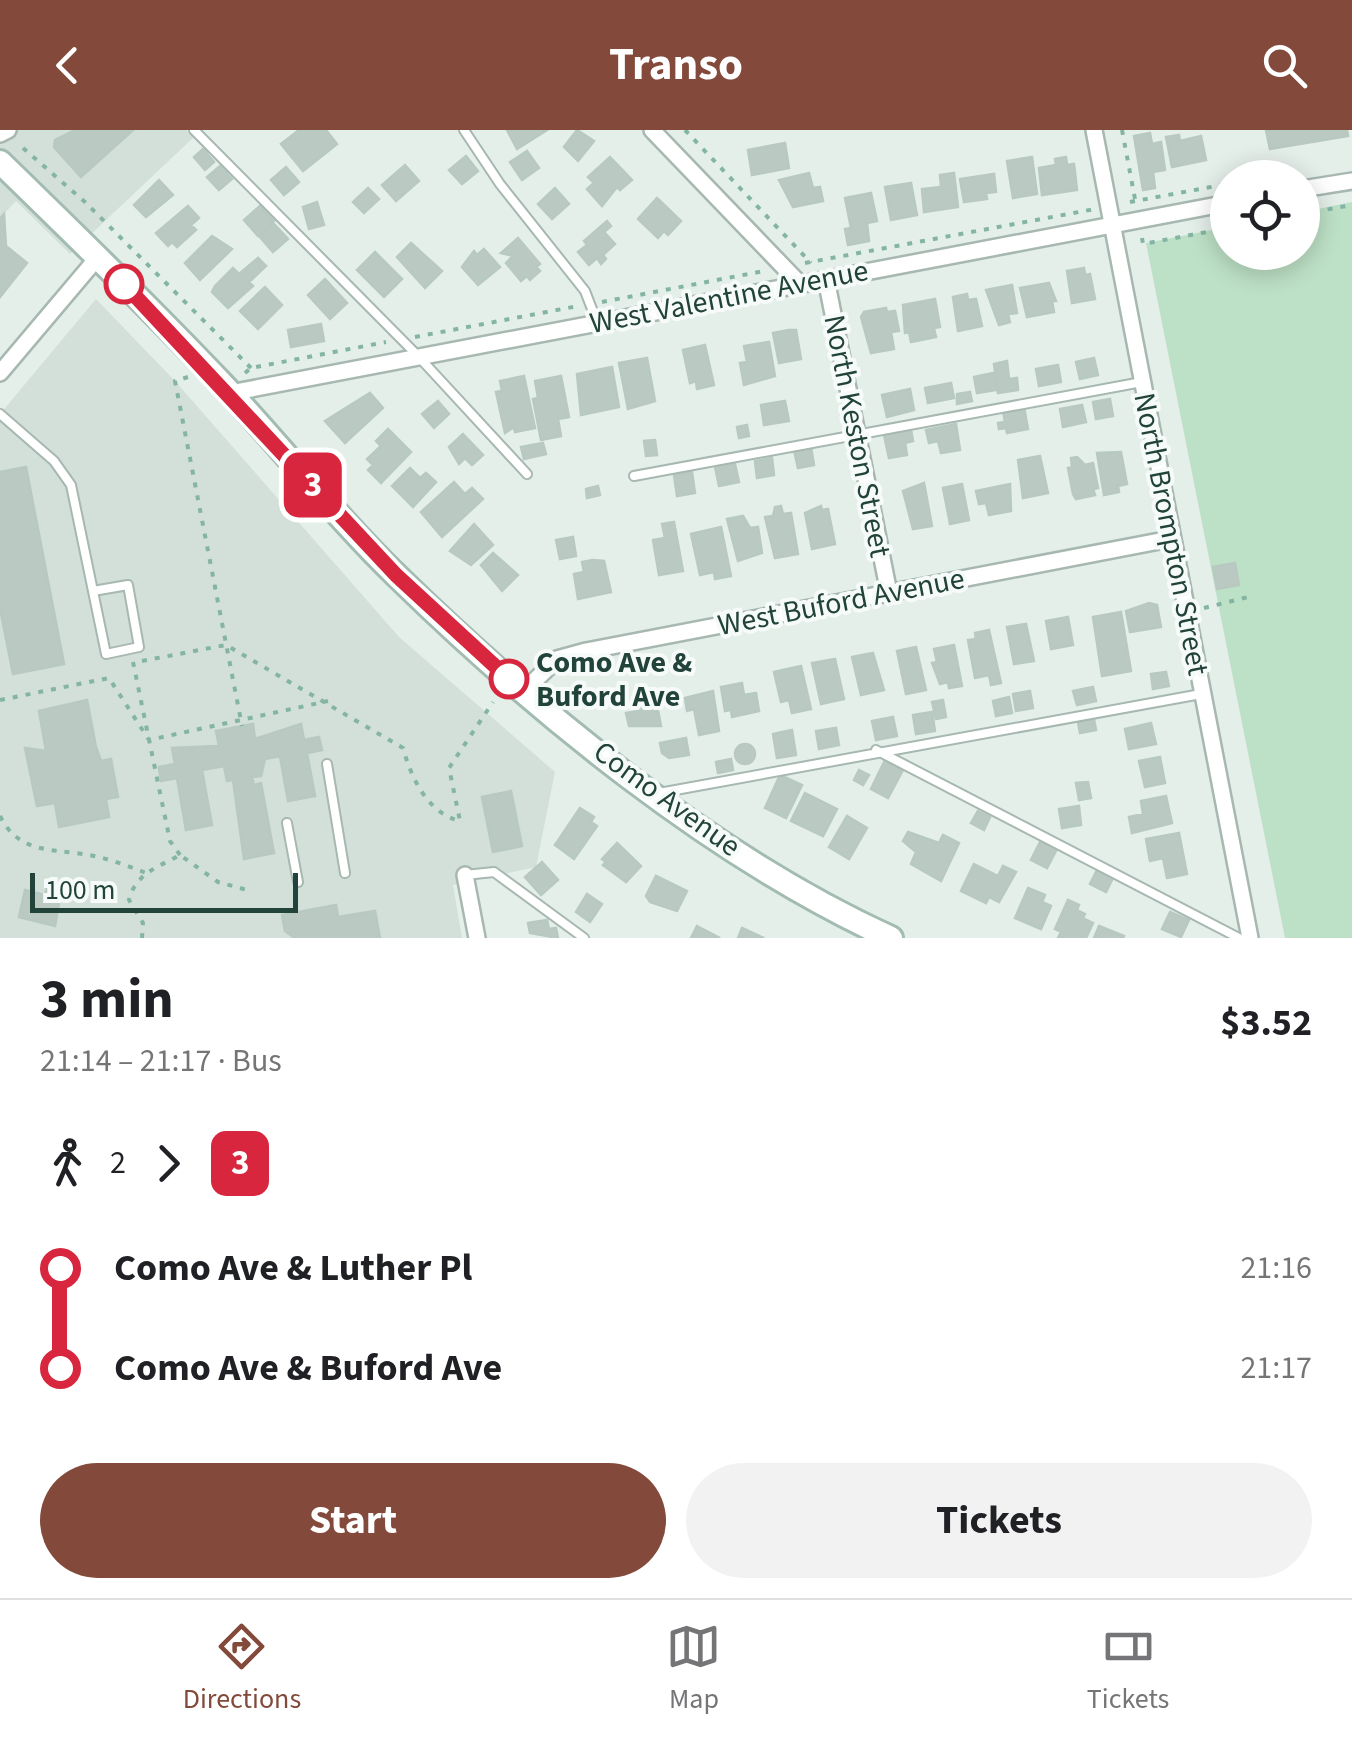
<!DOCTYPE html>
<html lang="en">
<head>
<meta charset="utf-8">
<style>
	body { margin:0; font-family:"Source Sans 3",sans-serif; background:#f2f2f2; color:#202124; height:100vh; display:flex; flex-direction:column; font-size:38px; white-space:nowrap }
	* { box-sizing:border-box; margin:0 }
	p { font-size:32px; color:#757577 }
	.icon { flex:none; width:55px; height:55px; fill:none; stroke:currentColor; stroke-width:2; stroke-linecap:round; stroke-linejoin:round }
	.map { position:relative; height:808px; overflow:hidden }
	.panel { display:flex; flex-direction:column; background:#fff; flex:1 }
	.panel>* { flex:none }
	.badge { padding:0 20px; border-radius:15px; font-size:35px; line-height:65px }
	.buttons { position:absolute; left:1210px; top:30px; display:grid; gap:20px }
	.buttons a { display:grid; place-items:center; width:110px; height:110px; border-radius:50%; background:#fff; box-shadow:0 5px 25px #0003; font-size:50px }
	.scale { position:absolute; left:30px; bottom:25px; width:268px; box-sizing:border-box; padding-left:10px; border:5px solid #224339; border-top:0; font-size:28px; line-height:35px; white-space:nowrap; color:#224339; -webkit-text-stroke:8px #f6fbf9; paint-order:stroke }
	.map>.badge { position:absolute; translate:-50% -50%; box-shadow:0 0 0 5px #fff }
	.legs { display:flex; align-items:center; gap:15px; height:110px; padding:0 40px; font-size:32px }
	.legs p { margin-inline-start:auto }
	.summary { display:flex; align-items:center; justify-content:space-between; height:170px; padding:0 40px }
	h1 { font-size:55px; font-weight:700; line-height:75px }
	.action { display:flex; gap:20px; margin-top:auto; padding:20px 40px }
	.action a { flex:1; height:115px; border-radius:60px; background:#834a3b; color:#fff; font-size:40px; font-weight:700; line-height:115px; text-align:center }
	.action a+a { background:#f2f2f2; color:#202124 }
	ul { padding:0 40px; list-style:none }
	li { display:flex; align-items:center; gap:35px; height:100px; font-size:38px }
	li i { display:grid; place-items:center; width:15px; height:100%; margin:0 12px; background:currentColor }
	li i::after { content:''; width:25px; height:25px; margin:-12px; border:8px solid; border-radius:50%; background:#fff }
	li p { margin-inline-start:auto }
	li:first-child i { background:linear-gradient(#0000 50%,currentColor 0) }
	li:last-child i { background:linear-gradient(currentColor 50%,#0000 0) }
	header { display:flex; justify-content:space-between; align-items:center; height:130px; padding:0 40px; background:#834a3b; color:#fff; font-size:45px; font-weight:700 }
	.dock { display:flex; justify-content:space-around; align-items:center; height:140px; border-top:2px solid #e0e0e0; background:#fff; font-size:28px; color:#757577 }
	.dock a { display:grid; justify-items:center; gap:5px }
	.dock .on { color:#834a3b }
	.map>svg:first-child { display:block }
</style>
</head>
<body>
<header><svg class="icon" aria-label="back" viewBox="0 0 24 24"><path d="M15 5l-7 7 7 7"/></svg>Transo<svg class="icon" aria-label="search" viewBox="0 0 24 24"><circle cx="10" cy="10" r="6"/><path d="M15 15l6 6"/></svg></header>
<div class="map">
<svg width="1352" height="808" viewBox="0 0 1352 808">
	<rect width="100%" height="100%" fill="#e5efea"/>
	<path fill="#d3dfd9" d="M0 0H186L194 7 70 124 16 71 0 88Z
		M96 169 175 251 399 507 555 642 536 737 453 755 462 808H0V284Z"/>
	<path fill="#bde1c6" d="M1352 72V808H1285L1146 113 1227 97 1228 122H1302L1303 82Z"/>
	<path fill="#bacac3" stroke="#b7c9c1" stroke-width="2.5" d="M75 0H133L81 47 54 17 55 10Z
		M299 0H326L337 14 303 41 281 14Z
		M507 0H547L517 19Z
		M577 0 594 11 578 31 564 17Z
		M1266 0H1347L1348 6 1270 19Z
		M1150 3 1152 14 1161 12 1165 40 1153 42 1155 58 1143 60 1134 6Z
		M1179 5 1180 11 1201 6 1206 30 1172 37 1166 7Z
		M785 13 789 38 752 45 748 20Z
		M203 19 214 32 205 40 194 27Z
		M527 21 539 38 522 50 510 32Z
		M466 26 478 41 462 54 449 40Z
		M610 27 632 50 620 60 617 57 602 76 587 59 594 53 588 47Z
		M1032 27 1037 64 1013 68 1007 31Z
		M1066 27 1067 35 1074 34 1077 60 1042 65 1039 38 1056 35 1055 29Z
		M405 35 419 51 396 71 382 55Z
		M220 36 232 49 219 60 207 47Z
		M286 37 299 52 284 65 271 50Z
		M809 43 813 58 820 57 823 71 793 77 779 50Z
		M954 43 958 77 924 82 922 59 941 57 940 45Z
		M994 44 996 62 986 63 987 69 964 72 960 49Z
		M159 50 173 65 146 87 134 75Z
		M911 53 917 85 891 90 885 57Z
		M368 58 379 69 364 83 353 72Z
		M555 58 569 74 552 89 538 74Z
		M871 63 877 91 867 93 869 111 848 115 845 99 851 98 845 68Z
		M657 68 681 91 668 105 664 101 658 108 638 89Z
		M317 72 324 95 309 99 303 77Z
		M188 76 199 88 191 95 196 100 177 117 172 112 168 116 156 103Z
		M260 76 274 91 258 106 244 90Z
		M4 84 6 116 27 133 0 167V89Z
		M607 91 611 96 604 102 615 114 603 125 606 129 601 134 597 128 589 135 578 122 587 115 584 111Z
		M274 94 288 109 273 122 260 107Z
		M212 106 232 119 200 150 185 133Z
		M518 108 540 134 536 137 540 141 530 150 527 146 521 151 506 133 513 126 501 123Z
		M411 113 442 141 425 158 397 127Z
		M484 119 500 137 478 155 462 137 474 121 477 125Z
		M375 122 402 149 384 167 357 140Z
		M258 128 266 136 249 152 253 156 228 178 212 162 215 156 233 138 239 144Z
		M1084 138 1085 145 1090 144 1095 169 1072 173 1067 141Z
		M325 149 347 173 330 189 308 165Z
		M1049 153 1056 171H1052L1054 182 1027 187 1020 158Z
		M1012 155 1017 183 1008 184 1010 192 999 195 986 160Z
		M265 157 282 175 258 199 240 181Z
		M967 164 968 170 976 169 982 196 958 201 953 167Z
		M935 169 940 197 934 198 936 207 911 212 909 202 905 203 903 175Z
		M886 178 887 182 895 181 899 201 891 202 894 219 871 223 861 187 864 182Z
		M321 194 324 211 291 217 288 200Z
		M789 200H796L801 229 779 233 773 203Z
		M769 212 775 246 744 255 740 233 747 232 744 216Z
		M705 215 714 255 697 259 696 251 690 253 683 220Z
		M647 228 655 271 628 279 619 233Z
		M1094 228 1098 245 1080 249 1076 232Z
		M1007 231 1009 249 1017 248 1018 260 998 263 994 234Z
		M1058 235 1061 252 1039 256 1036 239Z
		M612 237 619 277 581 285 577 244Z
		M993 243 996 260 977 263 974 247Z
		M524 246 535 298 515 302 514 297 505 303 496 262 502 261 500 251Z
		M561 246 569 287 558 289 561 306 541 310 533 269 538 268 535 251Z
		M951 253 954 268 928 273 925 258Z
		M910 259 914 280 887 287 882 265Z
		M970 262 972 271 957 274V264Z
		M370 263 383 278 345 313 325 291Z
		M1110 269 1113 286 1096 289 1093 272Z
		M438 271 449 284 434 298 422 284Z
		M785 271 789 291 764 295 761 275Z
		M1082 275 1086 292 1063 297 1060 279Z
		M1024 277 1028 299 1007 303 1006 298 999 299 998 293 1005 292 1003 281Z
		M956 294 960 320 941 323 938 311 929 313 926 300Z
		M747 295 749 306 739 308 737 297Z
		M388 299 411 322 381 353 368 340 373 335 367 329 381 316 376 311Z
		M911 300 913 311 905 313 907 325 889 328 884 305Z
		M463 304 483 325 472 335 465 328 459 334 449 317Z
		M655 310 657 325 646 326 644 311Z
		M543 313 546 324 524 329 521 317Z
		M811 317 814 335 798 338 794 320Z
		M1121 322 1127 354 1118 356 1119 362 1104 365 1097 323Z
		M1040 326 1048 363 1023 368 1018 330Z
		M1077 327 1085 335 1093 333 1098 358 1093 359 1095 365 1076 369 1073 364 1068 338 1072 337 1071 328Z
		M772 328 774 345 757 348 755 331Z
		M735 334 739 352 719 356 715 337Z
		M26 337 64 534 13 544 0 478V342Z
		M410 338 420 348 426 343 436 352 413 377 392 356Z
		M692 342 695 363 677 366 674 345Z
		M454 352 465 364 472 358 483 369 442 407 421 382Z
		M924 353 932 396 913 399 903 361Z
		M962 354 969 390 950 394 943 358Z
		M1010 354 1011 381 989 385 986 373 979 374 976 361Z
		M598 356 600 365 587 368 586 359Z
		M781 376 783 384 791 383 798 424 775 428 765 387 773 386 775 377Z
		M821 376 822 380 828 379 835 414 812 419 805 383Z
		M743 386 750 398 758 397 762 423 738 431 727 389Z
		M674 392 683 441 659 445 653 410 665 408 662 394Z
		M474 394 493 415 471 435 450 421Z
		M721 397 731 446 715 449 714 442 700 445 691 404Z
		M573 407 576 426 560 429 556 410Z
		M493 423 518 445 502 461 481 435Z
		M593 430 604 431 611 462 578 469 574 444 584 442 582 432Z
		M1235 433 1239 455 1217 459 1213 437Z
		M1149 473 1157 475 1161 497 1130 502 1126 481Z
		M1121 482 1131 541 1102 546 1093 487Z
		M1068 487 1073 515 1051 519 1046 491Z
		M1026 494 1034 531 1014 534 1007 497Z
		M989 500 1001 553 991 555 989 545 975 548 968 510 976 509 975 503Z
		M954 515 962 556 949 558 948 552 940 554 932 533 937 532 934 519Z
		M916 517 926 560 906 564 897 521Z
		M873 523 884 560 861 565 852 527Z
		M835 529 844 569 821 574 812 533Z
		M801 536 811 579 792 583 789 570 781 572 774 542Z
		M1166 542 1169 556 1153 559 1151 544Z
		M742 553 744 565 756 563 759 581 732 587 731 580 725 581 721 557Z
		M1093 557 1096 571 1077 575 1073 561Z
		M654 560 661 596H629L626 583 638 581 635 568Z
		M713 561 719 601 699 605 694 579 687 581 685 568Z
		M1030 561 1033 578 1016 581 1013 564Z
		M1009 567 1012 583 996 586 993 571Z
		M87 570 96 617 101 631 111 629 118 667 106 669 109 687 59 697 55 673 37 676 25 618 46 621 39 581Z
		M943 570 946 587 936 589 932 572Z
		M932 582 935 601 916 604 913 585Z
		M893 587 897 606 876 610 872 591Z
		M1094 589 1096 600 1080 603 1078 592Z
		M1151 593 1156 614 1129 619 1125 599Z
		M253 594 255 609 301 594 304 610 319 607 322 620 307 623 315 666 288 671 280 626 265 629 261 646 252 647 254 655 261 653 274 723 244 729 233 650 227 651 224 636 202 640 212 695 186 700 177 648 161 651 159 637 175 634 172 618 219 616 216 601Z
		M836 598 839 615 819 619 816 601Z
		M792 600 796 625 777 628 773 604Z
		M686 608 689 625 669 628 662 623 660 613Z
		M735 624a10 10 0 1 1 20 0a10 10 0 1 1-20 0Z
		M1160 627 1165 653 1145 657 1139 631Z
		M731 629 733 640 718 643 716 632Z
		M885 630 903 640 888 668 871 659Z
		M859 640 869 645 863 655 854 650Z
		M780 645 802 655 786 688 765 678Z
		M1088 652 1091 668 1079 670 1076 653Z
		M511 661 522 716 493 722 482 667Z
		M805 663 837 679 823 706 791 691Z
		M1166 666 1172 693 1132 703 1129 687 1143 684 1141 671Z
		M1079 676 1081 695 1062 698 1059 679Z
		M580 678 594 687 591 692 597 696 574 729 555 715Z
		M978 681 990 687 984 700 971 693Z
		M847 686 867 698 849 729 829 717Z
		M908 702 939 713 943 705 959 713 941 751 911 734 916 722 903 711Z
		M1179 703 1187 744 1167 748 1163 728 1150 731 1146 709Z
		M1041 710 1057 719 1047 738 1031 730Z
		M617 713 641 736 626 752 603 735 606 732 602 729Z
		M542 732 558 750 541 765 525 747Z
		M974 734 998 746 1003 736 1016 742 999 772 989 767 986 773 961 761Z
		M1098 738 1114 746 1106 762 1090 754Z
		M656 746 687 761 677 781 650 772 646 766Z
		M47 758 61 761 55 796 19 787 25 760 45 765Z
		M1028 758 1045 765 1042 772 1051 776 1041 799 1015 788Z
		M587 764 602 774 590 792 576 782Z
		M1068 770 1079 775 1077 780 1085 784 1083 788 1093 793 1086 808H1058L1061 802 1055 799Z
		M336 775 338 787 375 781 380 808H295L285 801 282 785Z
		M1170 782 1189 790 1181 807 1162 799Z
		M547 790 549 799 556 798 558 808 530 803 528 793Z
		M697 796 720 808H691Z
		M1099 796 1124 806 1123 808H1094Z
		M742 798 764 808H738Z"/>
	<g fill="none" stroke-linecap="round" stroke-linejoin="round">
		<g stroke="#a7b8b1" stroke-width="12">
			<path id="lane" d="M194 0 418 226 527 344
				M464 0 500 54 585 161 597 192
				M0 284 54 331 71 355 106 524 139 517 128 455 93 461
				M634 346 1142 252
				M876 620 1239 808
				M327 634 345 743
				M659 663 1201 564
				M287 693 298 752
				M465 745 494 742 584 808"/>
		</g>
		<g stroke="#a7b8b1" stroke-width="20">
			<path id="street" d="M652 0 800 154
				M1094 0 1250 808
				M0 4 8 0
				M1302 59 1352 51
				M826 149 889 463
				M0 243 98 127
				M230 263 1228 73
				M524 561 557 529 586 521 1170 409
				M465 745 477 808"/>
		</g>
		<g stroke="#a3bcb2" stroke-width="28">
			<path id="secondary" d="M0 32C76 106 152 180 225 257 283 319 337 388 398 447 536 582 715 728 891 808"/>
		</g>
		<path stroke="#84b5a4" stroke-width="4" stroke-dasharray="5 8" stroke-linecap="butt" d="M685 0 811 133
			M1122 0 1135 69
			M23 18 85 72 253 240
			M1130 72 1227 54
			M1302 84 1352 75
			M1142 108 1143 114 1228 98
			M805 133 1095 79
			M602 172 764 141
			M415 207 578 176
			M245 243 251 238 386 212
			M188 247 175 251 242 596
			M1204 478 1252 466
			M142 531 226 515 403 618C411 647 427 683 460 691L449 638 493 572
			M133 532 170 711 180 725
			M0 570 109 548 149 610 328 571
			M0 686C18 722 48 719 83 724 104 727 126 735 146 743
			M142 808 143 793 129 770C135 744 158 737 180 725L218 752 251 761"/>
		<use href="#lane" stroke="#fff" stroke-width="8"/>
		<use href="#street" stroke="#fff" stroke-width="15"/>
		<use href="#secondary" stroke="#fff" stroke-width="22"/>
	</g>
	<g fill="none" stroke-linecap="round" stroke-linejoin="round">
		<g stroke="#fff" stroke-width="22">
			<path id="line-1" d="M124 154 396 445 509 549"/>
		</g>
		<use href="#line-1" stroke="#d7263d" stroke-width="15"/>
	</g>
	<g fill="#fff" stroke="#d7263d" stroke-width="5">
		<circle cx="124" cy="154" r="18"/>
		<circle cx="509" cy="549" r="18"/>
	</g>
	<g text-anchor="middle" dominant-baseline="central" stroke-width="8" stroke-linejoin="round" paint-order="stroke">
		<g font-size="30" fill="#224339" stroke="#f6fbf9">
			<text transform="translate(729 167) rotate(-11)">West Valentine Avenue</text>
			<text transform="translate(857 306) rotate(79)">North Keston Street</text>
			<text transform="translate(1171 404) rotate(79)">North Brompton Street</text>
			<text transform="translate(841 472) rotate(-11)">West Buford Avenue</text>
			<text transform="translate(667 669) rotate(36)">Como Avenue</text>
		</g>
		<g font-size="30" font-weight="bold" fill="#224339" stroke="#f6fbf9" text-anchor="start">
			<text x="536" y="532">Como Ave &amp;<tspan x="536" dy="34">Buford Ave</tspan></text>
		</g>
	</g>
</svg>
<div class="buttons">
<a><svg class="icon" aria-label="locate" viewBox="0 0 24 24"><circle cx="12" cy="12" r="6"/><path d="M12 2v4M12 18v4M2 12h4M18 12h4"/></svg></a>
</div>
<div class="scale">100 m</div>
<b class="badge" style="left:313px;top:355px;background:#d7263d;color:#fff">3</b>
</div>
<section class="panel">
<div class="summary"><div><h1>3 min</h1><p>21:14 – 21:17 · Bus</p></div><b>$3.52</b></div>
<div class="legs"><svg class="icon" aria-label="walk" viewBox="0 0 24 24"><circle cx="13" cy="4" r="2"/><path d="M13 8l-2 6 4 7M11 14l-3 7M7 12l3-4h3l4 4"/></svg>2<svg class="icon" aria-label="forward" viewBox="0 0 24 24"><path d="M9 5l7 7-7 7"/></svg><b class="badge" style="background:#d7263d;color:#fff">3</b></div>
<ul>
<li><i style="color:#d7263d"></i><b>Como Ave &amp; Luther Pl</b><p>21:16</p></li>
<li><i style="color:#d7263d"></i><b>Como Ave &amp; Buford Ave</b><p>21:17</p></li>
</ul>
<div class="action"><a>Start</a><a>Tickets</a></div>
</section>
<nav class="dock">
<a class="on"><svg class="icon" aria-label="directions" viewBox="0 0 24 24"><path d="M12 3l9 9-9 9-9-9zM9 14v-3h6M13 9l2 2-2 2"/></svg>Directions</a>
<a><svg class="icon" aria-label="map" viewBox="0 0 24 24"><path d="M3 6l6-2 6 2 6-2v14l-6 2-6-2-6 2zM9 4v14M15 6v14"/></svg>Map</a>
<a><svg class="icon" aria-label="tickets" viewBox="0 0 24 24"><path d="M3 7h18v10H3zM15 7v10"/></svg>Tickets</a>
</nav>
</body>
</html>
